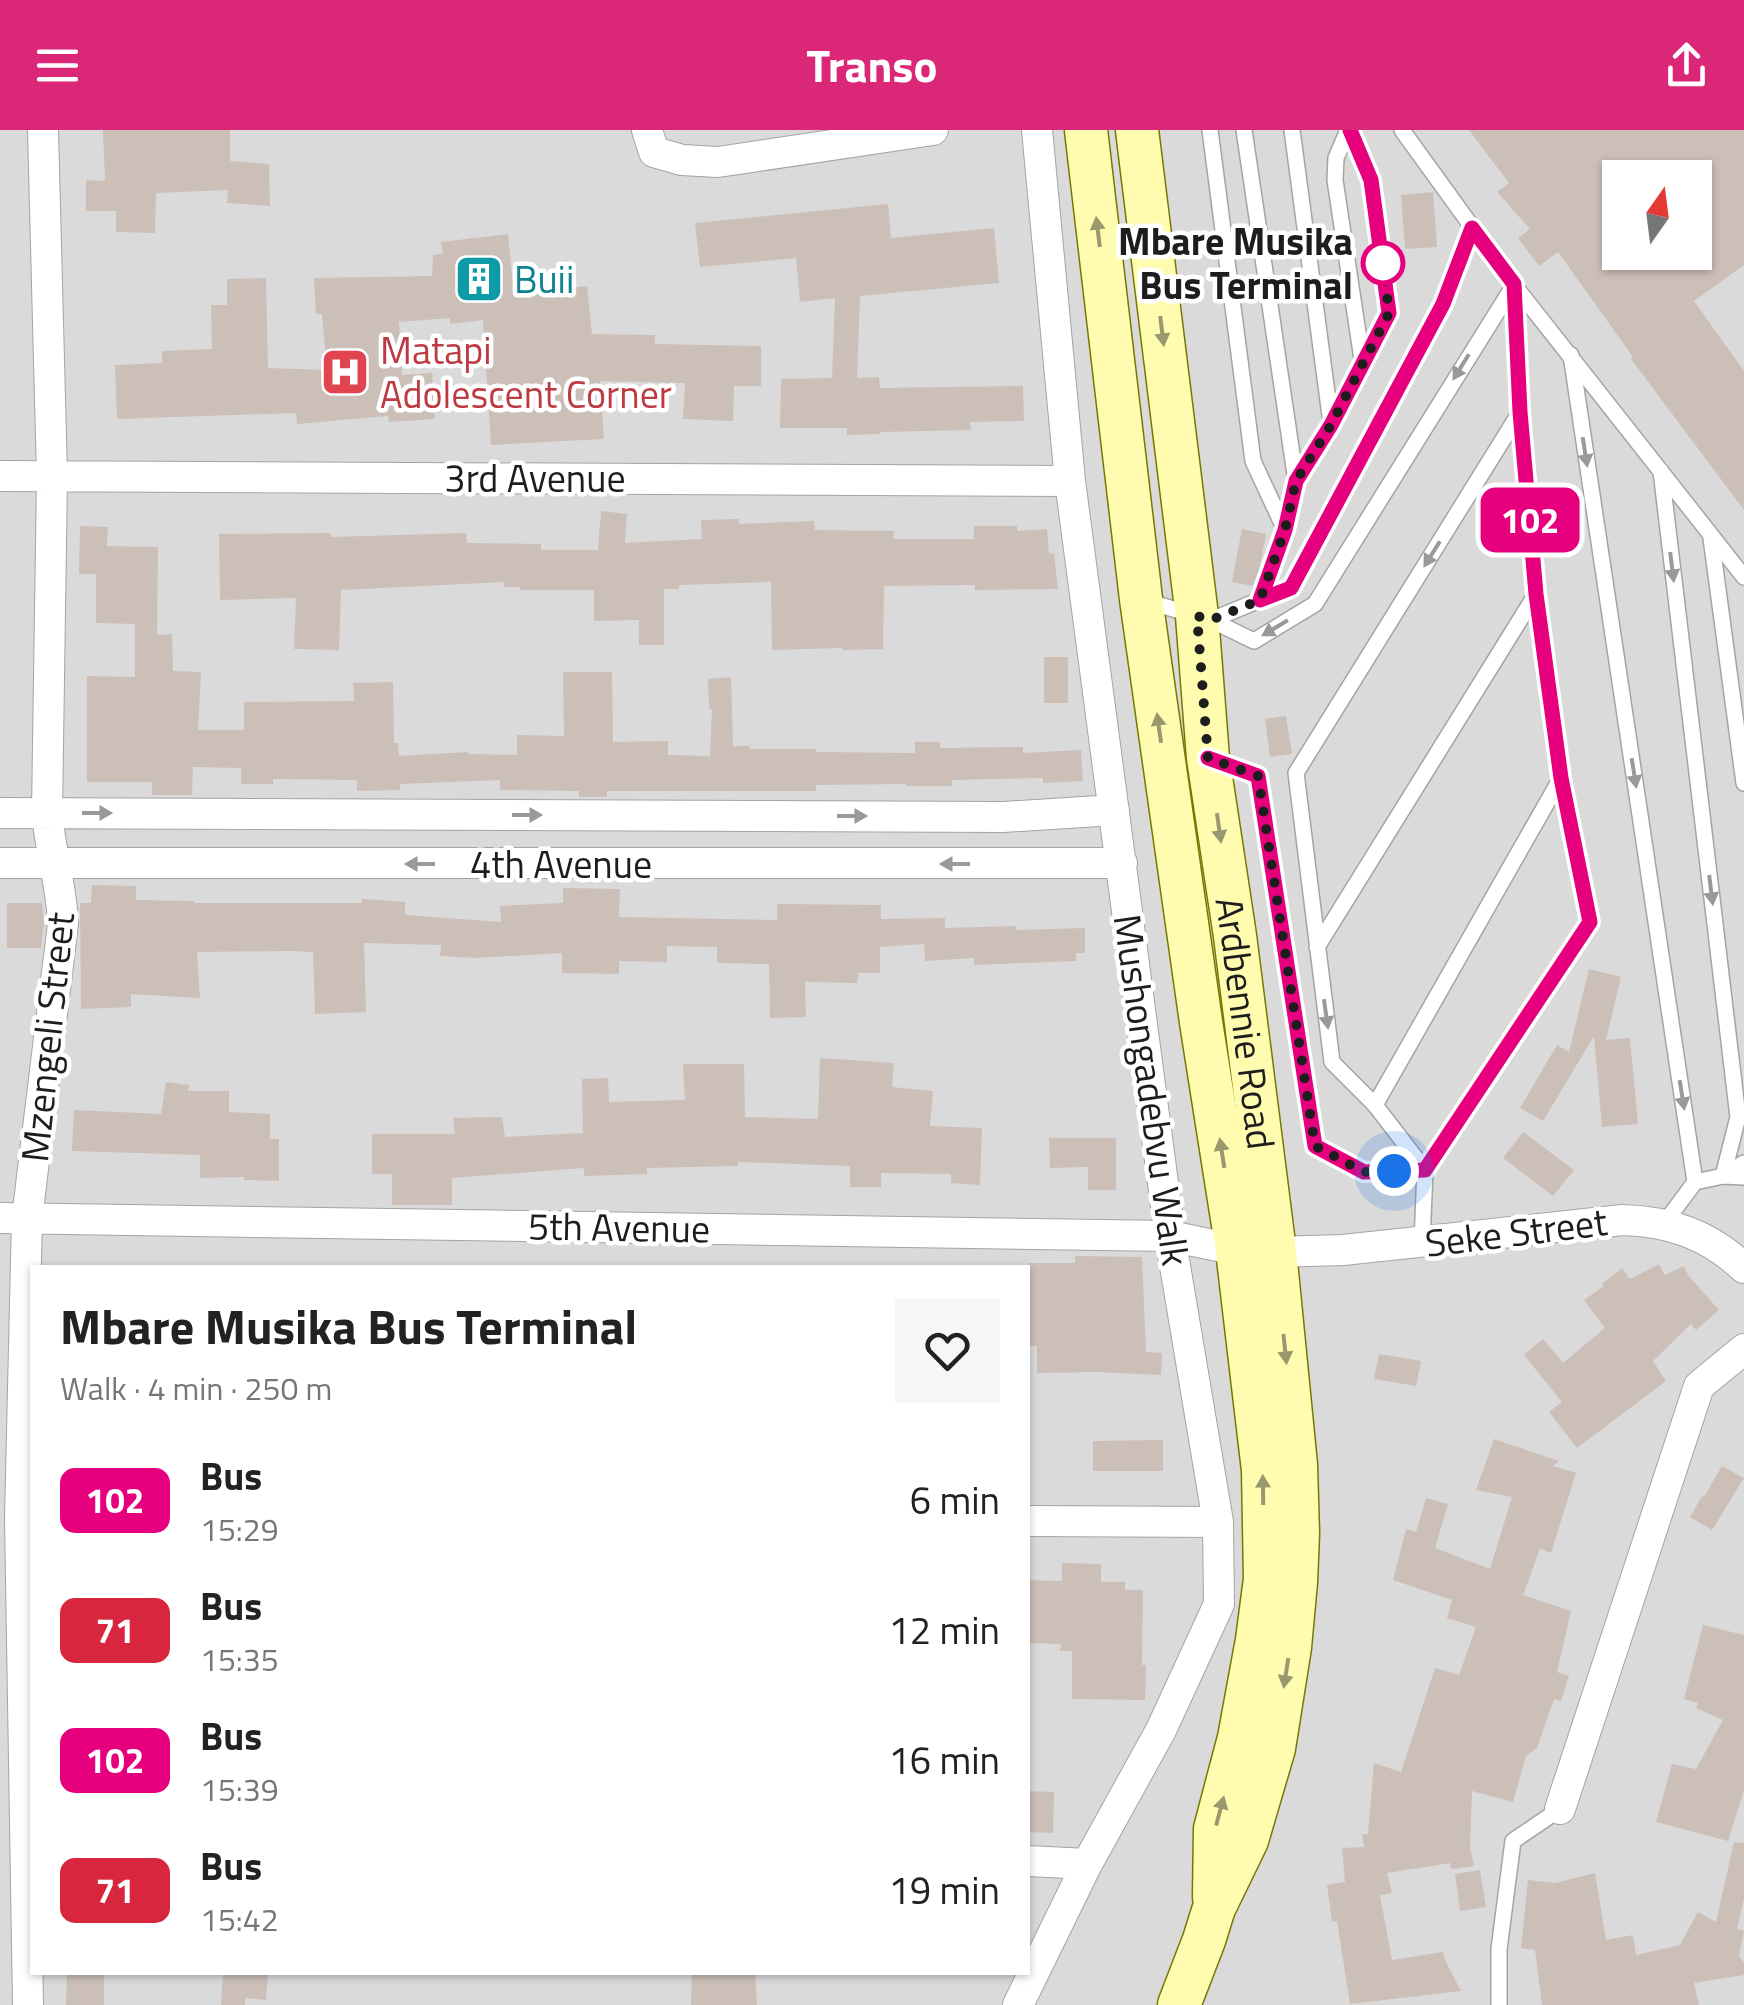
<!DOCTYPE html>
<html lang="en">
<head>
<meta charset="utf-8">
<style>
	body { margin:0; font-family:"Titillium Web",sans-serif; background:#f6f6f6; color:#222; height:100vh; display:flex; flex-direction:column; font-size:38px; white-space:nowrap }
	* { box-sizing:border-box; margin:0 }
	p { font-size:32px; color:#767676 }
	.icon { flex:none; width:55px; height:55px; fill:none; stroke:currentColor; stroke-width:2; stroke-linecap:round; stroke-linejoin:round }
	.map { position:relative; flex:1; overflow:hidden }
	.details { position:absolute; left:30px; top:1135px; width:1000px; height:710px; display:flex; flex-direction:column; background:#fff; border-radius:0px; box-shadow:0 2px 8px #0004 }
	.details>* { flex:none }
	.badge { padding:0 20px; border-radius:15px; font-size:35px; line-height:65px }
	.needle { width:65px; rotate:14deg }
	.controls { position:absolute; left:1602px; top:30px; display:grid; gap:20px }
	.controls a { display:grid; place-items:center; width:110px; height:110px; border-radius:0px; background:#fff; box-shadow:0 2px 8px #0004; font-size:50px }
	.you { position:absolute; width:50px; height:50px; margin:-25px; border:8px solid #fff; border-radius:50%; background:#1a73e8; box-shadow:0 0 0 15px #1a73e833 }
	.map>.badge { position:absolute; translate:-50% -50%; box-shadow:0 0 0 5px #fff }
	.round { display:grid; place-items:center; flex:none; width:105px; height:105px; border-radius:0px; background:#f6f6f6 }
	.headline { display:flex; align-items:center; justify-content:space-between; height:170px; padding:0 30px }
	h1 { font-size:48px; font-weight:700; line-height:75px }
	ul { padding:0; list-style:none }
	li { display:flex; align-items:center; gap:30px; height:130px; padding:0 30px }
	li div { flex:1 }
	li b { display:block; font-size:38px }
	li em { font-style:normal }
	li .badge { min-width:110px; font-weight:700; text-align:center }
	header { display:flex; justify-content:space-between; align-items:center; height:130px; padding:0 30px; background:#db2777; color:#fff; font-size:45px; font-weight:700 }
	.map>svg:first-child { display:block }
</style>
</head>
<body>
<header><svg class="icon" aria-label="menu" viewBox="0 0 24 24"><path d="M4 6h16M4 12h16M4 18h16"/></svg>Transo<svg class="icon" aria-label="share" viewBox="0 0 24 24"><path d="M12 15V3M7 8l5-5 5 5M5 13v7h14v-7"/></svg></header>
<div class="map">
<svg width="1744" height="1875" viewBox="0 0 1744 1875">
	<rect width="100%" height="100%" fill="#efeae2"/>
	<path fill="#dbdada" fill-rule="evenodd" d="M0 0H1744V1875H0ZM1620 48H1695V122H1620ZM32 1138H1028V1842H32Z"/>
	<path fill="#ccbfb8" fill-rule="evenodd" d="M103 0H230V31L269 34 270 76 227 73 228 60 156 63 155 103 116 102V81H86V50L105 51Z
		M1469 0H1744V135L1694 171 1744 241V380L1631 229 1633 227 1558 122 1539 136 1518 108 1530 99 1497 62 1509 53ZM1620 48H1695V122H1620Z
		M1433 62 1437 117 1405 119 1401 65Z
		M888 74 891 108 994 98 999 153 860 166 857 248 879 247 880 258 1023 256 1024 291 970 292 971 300 880 302 881 304 847 305V298H780L781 249 832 248 835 168 800 172 796 128 700 137 695 93Z
		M508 104 514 164 587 156 592 204 655 205V214L761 216V256H734L733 291 683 289 685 253 600 251 604 309 491 315 483 190 450 194V188L399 192 402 245 432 243 435 289 389 292 388 286 297 294 296 283 117 289 115 235 162 233V221L212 219 211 175H227V149L266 148 268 238 327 240 322 184H316L314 148 432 146 433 125 443 124 441 112Z
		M601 381 627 384 625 413 702 409 701 390 739 389V394L814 391 815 400 894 401 893 409H974V396H1017V401L1047 399 1049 424 1054 423 1058 459 975 460V455L884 456 883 519 843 520V518L772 520 771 452 679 455V459H664V515H639V490L594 491V460H520V457H504V452L341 460 339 520 294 519 296 468 220 470 219 404 331 403V407L466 403 467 413 541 414V420H598Z
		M80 396 108 397 107 416 158 417 157 505 172 504 173 541 201 542 198 600H244V572L354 571 353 553 393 552 394 613H398L399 626 468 622V624L517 625V605L564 606 563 542H612L613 612 668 611V625L710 626 712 579H709L708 549 731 547 733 616H750V619H816V622L915 623V612H940V618L1023 617V623L1081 620 1083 651 1043 653V648L952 650V656H906V654L816 655V661H607V667H579V661L500 660V650L400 654V660L357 661V650L273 649V654H241V638L193 637 192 665H152V652H87V546L135 547V494L96 493V444H79Z
		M1242 399 1266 404 1260 436 1253 456 1232 452Z
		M1044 527H1068V573H1044Z
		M1286 586 1292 624 1270 627 1265 589Z
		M92 755 136 756V770L194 771V773H362V769L405 772V785L501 792 500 776 563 773V758L620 759 619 787 777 790V774L881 775V789L945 788V798L1016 796V800L1085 798V823H1076V831L974 835V828L925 831 924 814 880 817V843H858L857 853 805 852 806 887 770 888 769 834 717 833V817L667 816V832L619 831V844L562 843V823L476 828 440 826 441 815 364 813 366 882 315 884 313 822 290 821 197 822 200 868 131 864V877L81 879 80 773H91Z
		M7 773H42L44 793 41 818H7Z
		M1589 839 1621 847 1606 910 1630 908 1638 994 1602 997 1594 906 1543 991 1520 978 1557 915 1569 922Z
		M820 928 894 933 892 957 933 961 930 996 982 998 980 1055 951 1053V1044L881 1043V1057H850V1036L738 1032V1036L647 1038V1044L584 1046V1038L452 1048V1075H392V1044H372V1004H455L453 988 502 987 505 1007 583 1003 582 949 608 948 609 972 685 970 683 934H744L745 987 818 989Z
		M166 952 189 955 188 961H229V982L270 984V1009H279V1051L244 1050V1047L200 1048V1025L72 1021 74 980 161 984Z
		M1523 1002 1574 1040 1553 1066 1503 1028Z
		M1049 1008H1116V1060H1088V1037L1050 1038Z
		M1075 1126 1142 1127 1146 1222 1162 1223 1161 1245 1096 1242 1037 1243V1216H1028V1133H1075Z
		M1659 1134 1665 1145 1684 1136 1688 1145 1719 1180 1696 1200 1691 1194 1653 1231 1666 1251 1577 1318 1549 1282 1562 1272 1524 1225 1543 1209 1563 1233 1605 1198 1584 1170 1604 1156 1602 1154 1622 1138 1630 1149Z
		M1379 1224 1421 1231 1416 1256 1374 1249Z
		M1494 1309 1559 1331 1553 1336 1576 1343 1551 1423 1540 1419 1523 1465 1571 1481 1557 1542 1569 1546 1561 1571 1554 1569 1537 1618 1526 1626 1513 1672 1472 1661 1470 1718 1474 1736 1451 1739 1450 1733 1387 1743 1392 1763 1380 1765 1392 1830 1443 1822 1444 1828 1461 1861 1350 1874 1337 1791 1332 1792 1327 1755 1345 1752 1342 1718 1364 1717 1362 1704H1368L1374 1633 1401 1642 1435 1538 1459 1545 1476 1497 1447 1488 1452 1470 1393 1450 1406 1399 1416 1402 1426 1368 1448 1374 1435 1418 1490 1439 1512 1367 1476 1360Z
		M1163 1310V1341H1093V1311Z
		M1722 1336 1744 1348 1712 1400 1690 1387 1702 1366 1704 1367Z
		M1062 1433 1101 1434V1452H1125V1460H1143L1142 1535H1146L1145 1570 1072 1569V1521H1060L1061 1514 1028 1513V1450L1062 1451Z
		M1703 1495 1744 1505V1660L1728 1711 1656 1692 1672 1634 1696 1639 1723 1590 1696 1578 1698 1573 1684 1569Z
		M1028 1661 1054 1662 1053 1703 1028 1702Z
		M1734 1712 1744 1713V1768L1737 1799 1744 1801 1739 1825 1744 1833V1845L1694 1853 1699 1875H1542L1535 1820 1521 1818 1528 1750 1555 1753 1595 1743 1606 1810 1633 1805 1636 1825 1680 1815 1698 1782 1716 1792Z
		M1480 1740 1486 1777 1460 1781 1455 1744Z
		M67 1842H104V1875H66Z
		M223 1842H268L266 1870 245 1868V1875H221Z
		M692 1842H755L757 1875H691Z"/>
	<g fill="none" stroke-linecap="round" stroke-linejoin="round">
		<g stroke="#a4a4a4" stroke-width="18">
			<path id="lane" d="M1210 0 1253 331 1285 400
				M1244 0 1296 351
				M1292 0 1331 293
				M1348 0 1336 28 1335 50 1363 236
				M1402 0 1514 155 1744 447
				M1571 225 1695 1052
				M1661 341 1738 987 1723 1046
				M1711 408 1744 653
				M1260 470 1291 458 1443 174 1472 98
				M1146 471 1211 490 1260 470 1285 400 1296 351 1331 295 1384 197 1389 183 1388 169 1371 50 1350 0
				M1211 490 1254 511 1315 474 1514 155
				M1212 629 1258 647 1315 1017 1363 1042 1425 1040
				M1317 817 1536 464
				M1375 975 1561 648
				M1425 1040 1375 975 1332 932 1296 643 1520 282
				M1723 1046 1744 1033
				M1663 1095 1695 1052 1723 1046 1744 1047
				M1422 1113 1425 1040 1589 792 1561 648 1536 464 1520 282 1514 155
				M1499 1875V1819L1513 1711 1560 1679"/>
		</g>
		<g stroke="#a4a4a4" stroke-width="32">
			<path id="street" d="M647 0 654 22 682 30 718 32 933 0
				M0 346 1070 351
				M0 683 1003 687 1114 680
				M0 733H1122
				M0 1088 1170 1106 1237 1120 1275 1122 1343 1120 1622 1090C1670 1091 1709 1105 1744 1138
				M1028 1391 1218 1392
				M1560 1679 1699 1256 1744 1219
				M1028 1731 1087 1734
				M28 1875 20 1388 27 1088 63 794C62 757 50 721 47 683L52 346 43 0
				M1018 1875 1087 1734 1161 1600 1219 1474 1218 1392 1170 1106 1070 351 1037 0"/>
		</g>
		<g stroke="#777800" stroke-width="45">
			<g id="secondary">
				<path d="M1086 0 1141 469 1201 892 1237 1120 1263 1340 1265 1449 1257 1510 1239 1608 1215 1699 1214 1767"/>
				<path id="s1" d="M1137 0 1197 486 1208 628 1235 806 1275 1122 1296 1335 1298 1403 1296 1452 1290 1517 1274 1618 1247 1710 1214 1778 1204 1810 1179 1875"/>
			</g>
		</g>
		<use href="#lane" stroke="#fff" stroke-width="15"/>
		<use href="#street" stroke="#fff" stroke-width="30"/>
		<use href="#secondary" stroke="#fffcb0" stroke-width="42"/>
	</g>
	<defs><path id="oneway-solid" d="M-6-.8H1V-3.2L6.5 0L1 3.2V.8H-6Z" transform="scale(2.5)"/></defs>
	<g fill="#99986e">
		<use href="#oneway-solid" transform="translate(1098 102) rotate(-97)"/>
		<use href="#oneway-solid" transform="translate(1162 201) rotate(83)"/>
		<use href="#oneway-solid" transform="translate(1159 598) rotate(-98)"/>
		<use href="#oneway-solid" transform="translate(1219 698) rotate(82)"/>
		<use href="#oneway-solid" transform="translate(1222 1023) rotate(-99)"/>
		<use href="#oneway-solid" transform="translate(1285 1219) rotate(84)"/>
		<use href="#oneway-solid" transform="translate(1263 1360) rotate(-91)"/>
		<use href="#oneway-solid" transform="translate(1286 1543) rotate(99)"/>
		<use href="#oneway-solid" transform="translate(1220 1681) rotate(-75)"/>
	</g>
	<g fill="#999">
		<use href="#oneway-solid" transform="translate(1461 237) rotate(122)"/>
		<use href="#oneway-solid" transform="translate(1585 322) rotate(81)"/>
		<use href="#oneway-solid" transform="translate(1432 424) rotate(122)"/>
		<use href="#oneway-solid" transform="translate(1672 437) rotate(83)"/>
		<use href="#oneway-solid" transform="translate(1275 498) rotate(149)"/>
		<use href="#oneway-solid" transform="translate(1634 643) rotate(81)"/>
		<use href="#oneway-solid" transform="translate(97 683)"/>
		<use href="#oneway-solid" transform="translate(527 685)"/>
		<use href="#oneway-solid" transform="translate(852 686)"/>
		<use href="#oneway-solid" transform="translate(420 734) rotate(-180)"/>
		<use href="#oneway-solid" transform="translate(955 734) rotate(-180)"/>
		<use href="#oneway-solid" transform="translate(1711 760) rotate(83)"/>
		<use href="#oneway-solid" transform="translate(1326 884) rotate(82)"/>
		<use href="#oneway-solid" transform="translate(1682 965) rotate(81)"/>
	</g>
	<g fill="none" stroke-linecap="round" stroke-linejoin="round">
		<g stroke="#fff" stroke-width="22">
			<path id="line" d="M1208 628 1258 646 1315 1016 1364 1042 1425 1040 1590 792 1561 648 1536 464 1520 282 1514 154 1472 98 1443 174 1291 458 1260 470 1285 400 1296 351 1331 295 1389 183 1371 50 1350 0"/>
		</g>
		<use href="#line" stroke="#e6007e" stroke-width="15"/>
		<path stroke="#1d1d1d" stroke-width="10" stroke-dasharray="0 18" d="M1383 133 1389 183 1331 295 1296 351 1285 400 1260 470 1211 490 1197 486 1208 628 1258 646 1315 1016 1364 1042 1394 1041"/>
	</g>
	<defs>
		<g id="building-square" transform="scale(2.5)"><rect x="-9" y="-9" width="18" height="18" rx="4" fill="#0f9aa8" stroke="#fff"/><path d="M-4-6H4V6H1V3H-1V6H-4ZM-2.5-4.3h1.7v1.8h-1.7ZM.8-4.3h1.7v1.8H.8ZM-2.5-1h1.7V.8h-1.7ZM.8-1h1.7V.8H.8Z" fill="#fff"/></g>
		<g id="hospital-square" transform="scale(2.5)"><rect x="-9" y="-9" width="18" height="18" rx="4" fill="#e0444e" stroke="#fff"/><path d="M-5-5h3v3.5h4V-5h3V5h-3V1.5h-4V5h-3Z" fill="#fff"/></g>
	</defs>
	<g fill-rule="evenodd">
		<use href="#building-square" x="479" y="149"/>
		<use href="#hospital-square" x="345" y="242"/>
	</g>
	<circle fill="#fff" stroke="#e6007e" stroke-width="5" cx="1383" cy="133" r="20"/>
	<g text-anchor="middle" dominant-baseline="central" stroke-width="9" stroke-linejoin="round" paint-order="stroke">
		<g font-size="38" font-weight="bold" fill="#1d1d1d" stroke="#fff" text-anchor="end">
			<text x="1353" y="111">Mbare Musika<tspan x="1353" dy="44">Bus Terminal</tspan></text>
		</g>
		<g font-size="38" fill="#0d838f" stroke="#fff" text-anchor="start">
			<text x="514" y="149">Buii</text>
		</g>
		<g font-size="38" fill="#be3a42" stroke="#fff" text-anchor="start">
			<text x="380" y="220">Matapi<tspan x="380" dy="44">Adolescent Corner</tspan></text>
		</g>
		<g font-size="38" fill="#1d1d1d" stroke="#fff">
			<text x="535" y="348">3rd Avenue</text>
			<text x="561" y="734">4th Avenue</text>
			<text stroke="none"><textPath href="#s1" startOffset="900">Ardbennie Road</textPath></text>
			<text transform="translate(47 907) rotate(-84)">Mzengeli Street</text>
			<text transform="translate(1152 960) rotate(82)">Mushongadebvu Walk</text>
			<text transform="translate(619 1097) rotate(1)">5th Avenue</text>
			<text transform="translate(1516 1102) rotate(-7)">Seke Street</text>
		</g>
	</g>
</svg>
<div class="controls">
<a><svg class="needle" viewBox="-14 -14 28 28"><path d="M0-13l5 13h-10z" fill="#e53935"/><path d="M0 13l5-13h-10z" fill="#767676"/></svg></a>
</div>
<div class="you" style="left:1394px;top:1041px"></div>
<b class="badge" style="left:1530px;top:390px;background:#e6007e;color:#fff">102</b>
<section class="details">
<div class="headline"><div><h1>Mbare Musika Bus Terminal</h1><p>Walk · 4 min · 250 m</p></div><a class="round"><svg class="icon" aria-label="heart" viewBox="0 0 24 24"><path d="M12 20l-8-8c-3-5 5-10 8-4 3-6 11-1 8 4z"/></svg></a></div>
<ul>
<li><span class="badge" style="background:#e6007e;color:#fff">102</span><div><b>Bus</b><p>15:29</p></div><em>6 min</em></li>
<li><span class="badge" style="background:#d7263d;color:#fff">71</span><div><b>Bus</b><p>15:35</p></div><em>12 min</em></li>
<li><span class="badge" style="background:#e6007e;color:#fff">102</span><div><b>Bus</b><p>15:39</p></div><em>16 min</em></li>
<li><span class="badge" style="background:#d7263d;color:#fff">71</span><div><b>Bus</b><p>15:42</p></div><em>19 min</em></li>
</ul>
</section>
</div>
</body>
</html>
